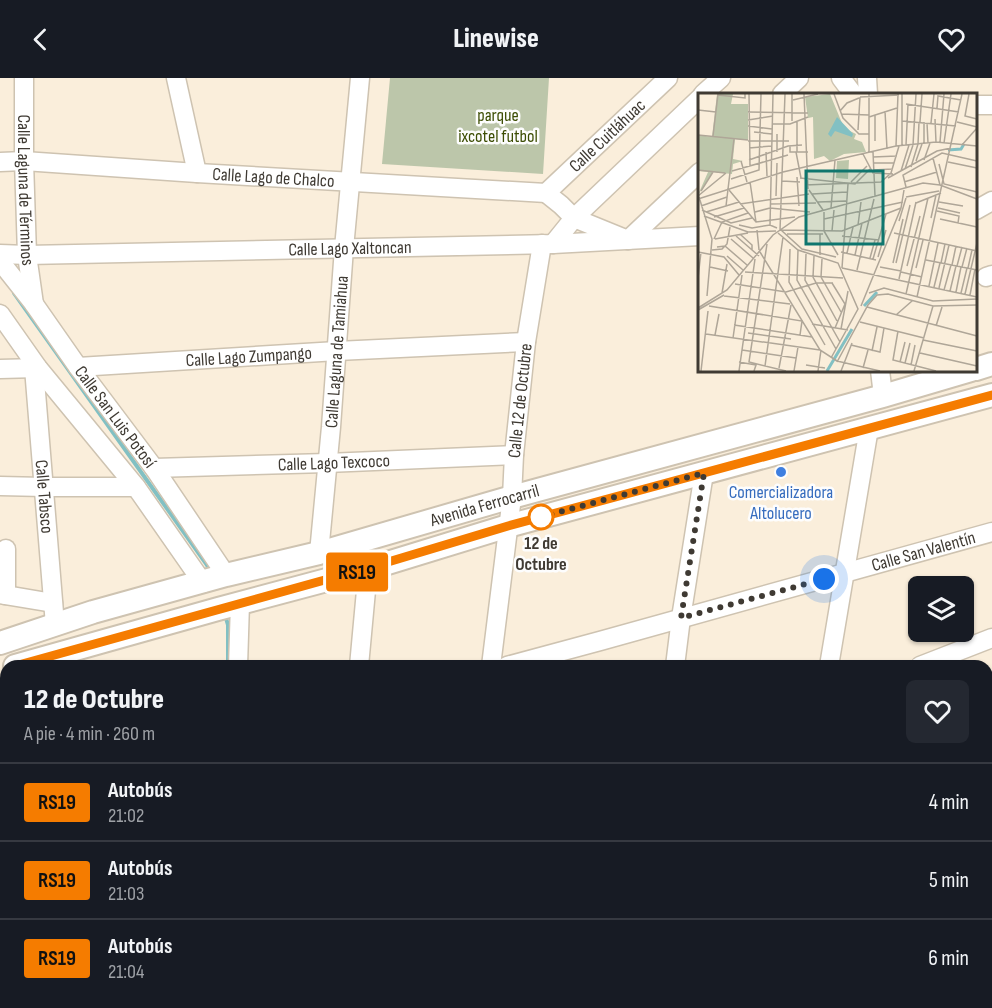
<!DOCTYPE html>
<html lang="es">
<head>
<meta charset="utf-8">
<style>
	body { margin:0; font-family:"Sofia Sans Condensed",sans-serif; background:#242831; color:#f1f3f6; height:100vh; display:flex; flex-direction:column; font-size:22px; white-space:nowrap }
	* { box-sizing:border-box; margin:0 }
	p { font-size:20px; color:#9ea1a6 }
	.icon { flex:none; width:33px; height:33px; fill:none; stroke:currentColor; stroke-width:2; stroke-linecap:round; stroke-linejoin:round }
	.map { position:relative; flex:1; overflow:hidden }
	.details { position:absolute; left:0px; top:582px; width:993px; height:348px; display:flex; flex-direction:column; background:#171b24; border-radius:18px 18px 0 0; box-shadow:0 2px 4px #0004 }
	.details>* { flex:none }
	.badge { padding:0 12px; border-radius:4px; font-size:21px; line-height:39px }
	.tools { position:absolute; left:908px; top:498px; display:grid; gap:12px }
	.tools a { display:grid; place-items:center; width:66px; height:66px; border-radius:9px; background:#171b24; box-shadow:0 2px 4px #0004; font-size:30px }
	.you { position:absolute; width:30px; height:30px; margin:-15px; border:4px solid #fff; border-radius:50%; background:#1a73e8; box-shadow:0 0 0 9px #1a73e833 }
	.map>.badge { position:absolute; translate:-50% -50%; box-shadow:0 0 0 3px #fff }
	.round { display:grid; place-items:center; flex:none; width:63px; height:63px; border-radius:9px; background:#242831 }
	.headline { display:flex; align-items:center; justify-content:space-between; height:102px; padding:0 24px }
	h1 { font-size:28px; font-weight:800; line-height:45px }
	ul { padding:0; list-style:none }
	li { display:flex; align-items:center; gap:18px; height:78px; padding:0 24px; border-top:2px solid #363941 }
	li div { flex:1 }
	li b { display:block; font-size:22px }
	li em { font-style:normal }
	li .badge { min-width:66px; font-weight:700; text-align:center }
	header { display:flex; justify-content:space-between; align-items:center; height:78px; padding:0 24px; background:#171b24; font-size:27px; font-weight:800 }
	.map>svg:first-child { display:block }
</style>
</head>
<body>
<header><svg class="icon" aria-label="back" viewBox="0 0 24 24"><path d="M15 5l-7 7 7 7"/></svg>Linewise<svg class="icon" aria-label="heart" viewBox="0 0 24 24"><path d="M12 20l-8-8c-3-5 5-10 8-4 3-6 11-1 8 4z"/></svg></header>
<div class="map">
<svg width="992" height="930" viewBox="0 0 992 930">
	<rect width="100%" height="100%" fill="#faeedb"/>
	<path fill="#bcc6aa" d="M390 0H549L543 96 382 86Z"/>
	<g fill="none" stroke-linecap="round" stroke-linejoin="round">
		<path stroke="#82c0c3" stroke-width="4" d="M14 215 207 487 210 494
			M225 537 228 547V588
			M311 924 315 930"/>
		<g stroke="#cec3b1" stroke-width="21">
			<g id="minor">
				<path id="s1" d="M24 0V83L27 177 34 226"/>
				<path d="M176 0 197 95"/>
				<path d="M841 0 853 16"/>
				<path d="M867 0 868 16"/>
				<path d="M703 16 721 0"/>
				<path d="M782 16 799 0"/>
				<path d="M976 27H992"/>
				<path id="s2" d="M0 84 24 83 197 95 546 115"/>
				<path d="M546 115 561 127 574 140 628 162 700 94"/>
				<path id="s3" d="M546 115 668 0"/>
				<path d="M976 132 992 123"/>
				<path d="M553 166 574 140 700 20"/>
				<path id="s4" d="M0 176 27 177 553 166 700 158"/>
				<path id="s5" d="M0 183 34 226 78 289 154 390 226 497"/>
				<path d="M986 199 992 197"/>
				<path d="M0 236 38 290 136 409 203 505"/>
				<path id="s6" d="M78 289 337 273 526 264"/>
				<path id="s7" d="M34 290 55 547"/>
				<path d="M0 291 38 290"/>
				<path d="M880 292 883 318"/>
				<path id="s8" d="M154 390 327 385 514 377"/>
				<path d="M0 408 44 409H136"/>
				<path d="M6 471V517"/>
				<path id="s9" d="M319 475 331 349 344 170 360 0"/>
				<path d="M0 516 53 525"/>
				<path d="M238 588 240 525"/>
				<path d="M359 588 368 491"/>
				<path id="s10" d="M491 588 512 419 514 377 526 264 542 166"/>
				<path id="s11" d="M507 588 600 563 992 454"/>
				<path d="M675 588 681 540 704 395"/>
				<path d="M829 588 869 350"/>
				<path d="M920 588 992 560"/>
				<path d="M987 700 992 682"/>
				<path d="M987 733 992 735"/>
				<path d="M0 761H6"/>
				<path d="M0 807H6"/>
				<path d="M987 878 992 860"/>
				<path d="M185 924V930"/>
				<path d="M323 924 326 930"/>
				<path d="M81 930V924"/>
				<path d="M458 930V924"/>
				<path d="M554 930 555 924"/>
				<path d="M625 930 626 924"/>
				<path d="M662 930 663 924"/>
				<path d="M751 930 753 924"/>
				<path d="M870 930 872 924"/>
				<path d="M920 930 922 924"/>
				<path d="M972 930 974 924"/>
			</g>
		</g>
		<g stroke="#cec3b1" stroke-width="26">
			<g id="major">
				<path d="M976 291 992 286"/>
				<path id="s12" d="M0 565 93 534 226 497 319 475 512 419 883 318 971 292"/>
				<path d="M15 588 218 531 368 491 508 448 992 317"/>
			</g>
		</g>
		<use href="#minor" stroke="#fff" stroke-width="18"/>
		<use href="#major" stroke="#fff" stroke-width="22"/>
	</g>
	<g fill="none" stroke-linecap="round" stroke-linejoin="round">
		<g stroke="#fff" stroke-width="14">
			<path id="line" d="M15 588 368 490 508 448 992 317"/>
		</g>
		<use href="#line" stroke="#f57c00" stroke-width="9"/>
		<path stroke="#3f3a33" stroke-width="6" stroke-dasharray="0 10.8" d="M541 439 704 395 681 540 824 501"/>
	</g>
	<circle fill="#3f7fe0" stroke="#fdfdfd" stroke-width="2" cx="781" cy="394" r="6"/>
	<circle fill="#fff" stroke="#f57c00" stroke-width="3" cx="541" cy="439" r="12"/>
	<g text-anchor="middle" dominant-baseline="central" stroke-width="5" stroke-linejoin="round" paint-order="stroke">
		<g font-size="18" fill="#3c4d03" stroke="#fdfdfd">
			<text x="498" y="37">parque<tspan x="498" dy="21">ixcotel futbol</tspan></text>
		</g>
		<g font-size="18" fill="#3f3a33" stroke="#fdfdfd">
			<text stroke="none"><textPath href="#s3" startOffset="84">Calle Cuitláhuac</textPath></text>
			<text stroke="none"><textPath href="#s2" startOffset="274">Calle Lago de Chalco</textPath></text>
			<text stroke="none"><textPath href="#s1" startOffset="112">Calle Laguna de Términos</textPath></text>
			<text stroke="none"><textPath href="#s4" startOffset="350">Calle Lago Xaltoncan</textPath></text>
			<text stroke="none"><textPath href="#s9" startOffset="202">Calle Laguna de Tamiahua</textPath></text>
			<text stroke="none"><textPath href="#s6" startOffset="171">Calle Lago Zumpango</textPath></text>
			<text stroke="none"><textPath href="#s10" startOffset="267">Calle 12 de Octubre</textPath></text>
			<text stroke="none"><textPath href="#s5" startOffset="194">Calle San Luis Potosí</textPath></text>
			<text stroke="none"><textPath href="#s8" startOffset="180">Calle Lago Texcoco</textPath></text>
			<text stroke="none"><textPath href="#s7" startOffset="129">Calle Tabsco</textPath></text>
			<text stroke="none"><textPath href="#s12" startOffset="504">Avenida Ferrocarril</textPath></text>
			<text stroke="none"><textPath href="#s11" startOffset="432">Calle San Valentín</textPath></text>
		</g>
		<g font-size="18" fill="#366cbe" stroke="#fdfdfd">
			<text x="781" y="414">Comercializadora<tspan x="781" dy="21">Altolucero</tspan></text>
		</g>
		<g font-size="18" font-weight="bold" fill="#3f3a33" stroke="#fdfdfd">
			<text x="541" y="465">12 de<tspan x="541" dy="21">Octubre</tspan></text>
		</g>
	</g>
	<g transform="translate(698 15)">
		<rect width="279" height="279" fill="#faeedb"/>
		<path d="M19 1H35L33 11H50V47L37 46 35 66 45 68 35 71 34 81 15 79 0 102 10 79 0 78V42L14 44ZM132 1 146 35 158 41 156 46 164 49 168 59 146 61 132 68 126 63 116 66 115 24 110 25 107 4ZM151 67 150 86 138 85 139 68Z" fill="#bcc6aa"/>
		<path d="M139 24 155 41 154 44 137 38 133 44 130 41Z" fill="#82c0c3"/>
		<path fill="none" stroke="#82c0c3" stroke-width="3" d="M250 57 263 56 266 51M166 213 179 199M129 278 154 236"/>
		<path fill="none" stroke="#afa698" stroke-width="1.5" d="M51 1 52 73M87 1 82 137 144 138 203 115M106 1 110 96M136 1 145 25 161 41H171M171 1V59M271 1 267 23 279 26M20 2 47 5V1M162 4 201 2M95 7 120 1M208 11 261 19M239 15 240 3 263 7M0 17 18 19M142 18 149 10 161 5M187 18 189 56M50 19 110 20M143 21 171 22M171 24 199 15M237 26 238 49M50 27 75 23M94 28V1M204 28 258 33M222 29 224 1M226 29V51M259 29 279 34M229 30 230 50M233 30 236 1M75 31H92L110 24M50 33 74 36M160 37 162 4M56 39 74 41M79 41V59M0 42 50 47M15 43 20 1M50 48H91M177 48V22M242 49 246 1M246 50 253 1M220 51 221 29M204 52V1M208 52 210 11M215 52 218 1M264 52 279 35M92 53V59H110M198 53 200 1M51 55 74 53M68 59 69 83M98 59 103 85M99 59V28M175 59 177 103M165 61 175 80 195 81M175 64 199 63M235 65 242 92M51 67 90 53 104 52M226 67 232 50M43 68 49 89M218 68 224 51M250 69 279 75M175 70H196M241 71 246 91 279 99M213 74 220 51M207 76 215 52M0 77 27 80M175 77 195 76M34 78 90 62M203 78 211 52M99 84 101 113M102 85 157 91 172 76M190 85 239 58 253 55M33 86 61 77 63 1M84 88 102 89M52 89 58 129M153 89 169 73M206 89 239 79M107 92 183 89 193 80 201 53M208 94 205 82 244 60 279 68M31 97 58 129 97 124M111 97 125 117M3 98 15 79M114 101 149 99M0 103 28 80M78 103 79 70M1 104 14 146 9 203M208 104 241 98M0 106 85 79 198 53 238 49 279 53M120 109 148 108M241 109 265 113M218 110 243 100M42 111 111 101M72 111 118 110M3 113 29 104M28 113 36 46M133 115 137 67M240 115 262 120M4 117 33 130 54 125M239 118 261 123 260 130M8 119 41 109M57 119 72 115 112 119M126 119V138L140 162M6 123 50 139 78 138M16 124 46 115M233 125 238 102M126 126 205 109M242 126 279 134M201 128 208 105M41 132 54 135 72 132 79 135M72 132 75 1M160 132 163 109M59 137 61 157M83 137 104 156 138 164M134 138 136 117M80 140 100 157 140 170 160 216 133 265M196 140 279 158M89 141H125M43 142 54 152V157M38 143 61 163M144 143 181 147M16 146 24 129 50 120M17 146 50 140M33 146 55 165M69 151 51 269 88 278M19 154 27 153 49 172M92 156 91 189 127 252M14 157 24 156 29 151 32 134M100 157 99 187 138 256M0 159 26 164 41 182M62 159 122 257 139 268M143 159 178 167M149 160 155 134M108 161 107 187 142 249M122 162V141M157 162 164 130M29 163 45 177M116 163 115 184 139 228M180 164 188 137M172 165 177 147M124 166 123 184 143 219M175 166 188 121M228 167 279 177M195 170 205 126M198 170 212 112M243 170 247 151M254 172 258 153M209 173 222 123M259 173 264 154M12 174 30 178M182 174 203 178M264 174 269 155M144 175 279 204M144 175 150 91M218 175 225 147M270 175 274 157M159 177 176 106M47 179 145 185M203 179 224 184M0 185 3 159M201 186 218 109M134 190 147 211 137 235M37 191 88 199 118 190H135M231 193 240 150M236 194 242 170M241 195 251 152M246 197 253 172M252 198 258 173M258 199 263 174M24 200 29 171M171 200 186 195 235 208 279 206M263 200 269 175M208 201 230 105M267 201 279 150M272 202 277 176M26 203 92 211M219 204 264 1M11 213 104 228 102 242M163 213 203 115 206 97M169 214 279 243M0 215 29 197 75 142 101 124 225 90 242 92 279 106M0 217 26 202M198 222 214 208M162 229 226 245M114 231 150 237M36 232 114 244M238 233 244 214M143 236 150 198M200 238 195 267 238 278M50 240 93 246M8 241 122 257M17 242 21 221M35 245 44 182M225 247 279 258M153 252 182 259 186 235M44 257 98 265M174 258 179 234M222 260 279 273M139 268 182 278M41 269 58 272 56 278M139 269 170 212 179 202 190 201 235 213 279 212M202 269 207 249M207 270 212 250M108 272 127 275M213 272 217 252M67 273 85 144M81 275 93 212M165 275 170 257M3 278 10 218M41 278 57 166M96 278 100 254M120 278 123 257M143 278 154 250M216 278 235 213"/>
		<path fill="#0f766e" fill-opacity="0.15" stroke="#0f766e" stroke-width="3" d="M108 78H185V151H108Z"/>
		<rect width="279" height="279" fill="none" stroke="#3f3a33" stroke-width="3"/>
	</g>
</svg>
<div class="tools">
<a><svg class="icon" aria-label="layers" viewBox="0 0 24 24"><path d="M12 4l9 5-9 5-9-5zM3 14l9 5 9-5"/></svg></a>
</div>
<div class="you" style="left:824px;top:501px"></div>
<b class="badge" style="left:357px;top:494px;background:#f57c00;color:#111">RS19</b>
<section class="details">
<div class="headline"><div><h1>12 de Octubre</h1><p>A pie · 4 min · 260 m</p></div><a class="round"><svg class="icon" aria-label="heart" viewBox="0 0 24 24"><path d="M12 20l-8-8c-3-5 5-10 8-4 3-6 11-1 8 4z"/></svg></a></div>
<ul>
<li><span class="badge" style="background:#f57c00;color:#111">RS19</span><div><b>Autobús</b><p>21:02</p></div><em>4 min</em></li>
<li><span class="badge" style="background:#f57c00;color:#111">RS19</span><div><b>Autobús</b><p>21:03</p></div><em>5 min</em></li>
<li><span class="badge" style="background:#f57c00;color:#111">RS19</span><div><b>Autobús</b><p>21:04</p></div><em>6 min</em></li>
</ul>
</section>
</div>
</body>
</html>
